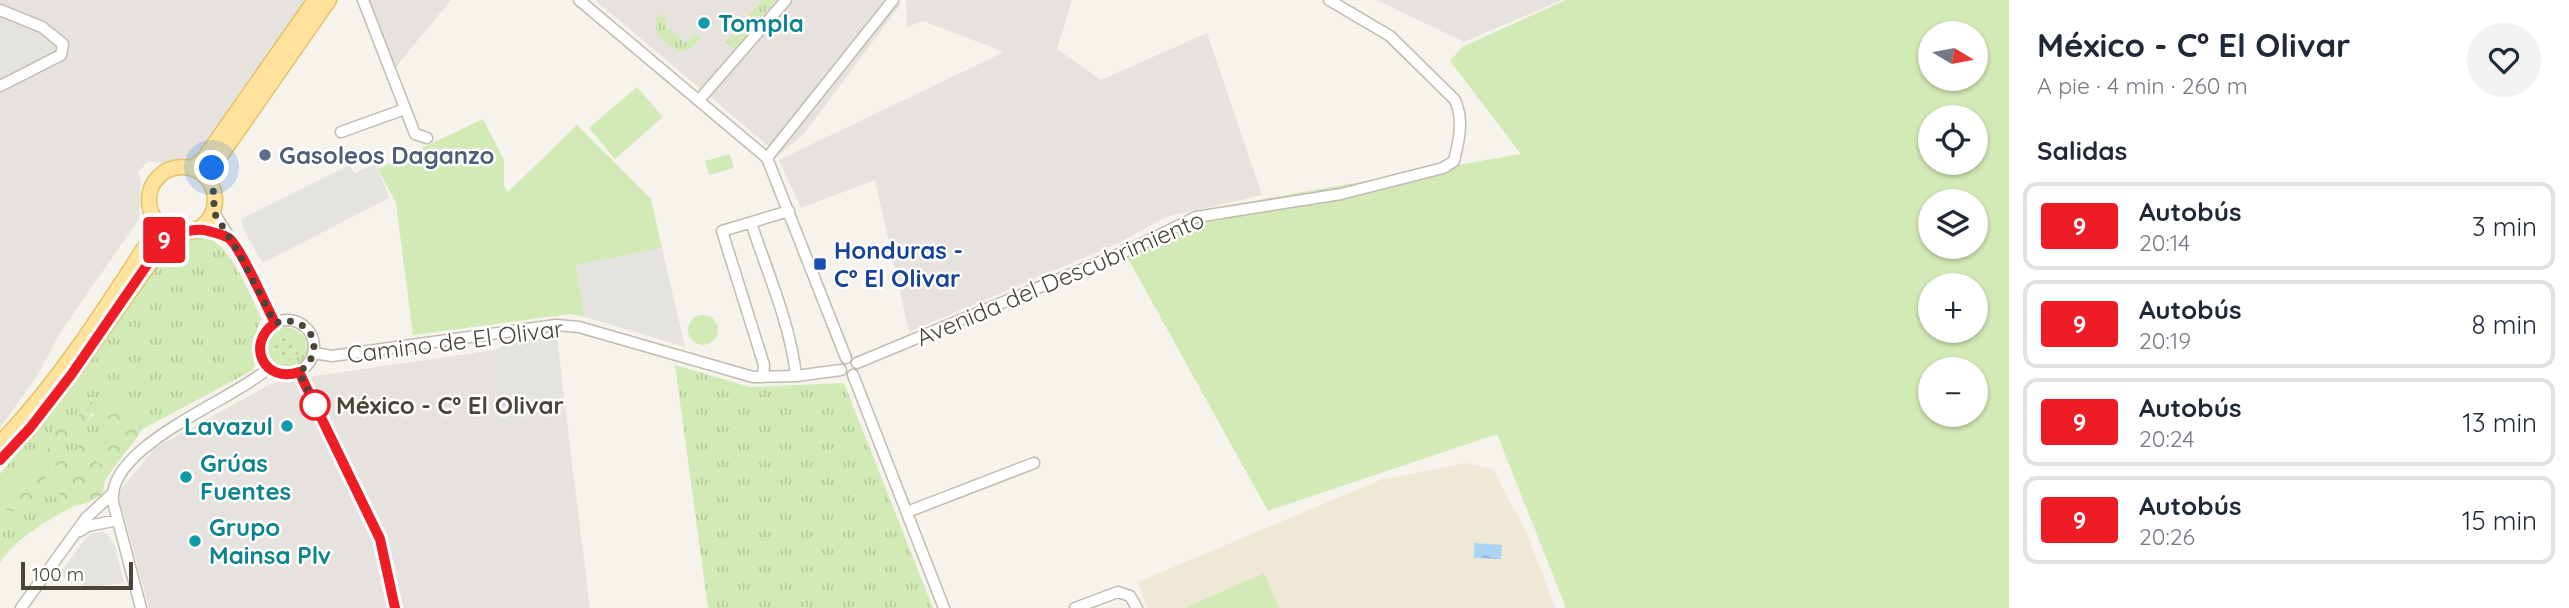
<!DOCTYPE html>
<html lang="es">
<head>
<meta charset="utf-8">
<style>
	body { margin:0; font-family:Quicksand,sans-serif; background:#f2f2f3; color:#1f2937; height:100vh; display:flex; flex-direction:column; font-size:26px; white-space:nowrap }
	* { box-sizing:border-box; margin:0 }
	p { font-size:23px; color:#747a83 }
	.icon { flex:none; width:38px; height:38px; fill:none; stroke:currentColor; stroke-width:2; stroke-linecap:round; stroke-linejoin:round }
	.map { position:relative; flex:1; overflow:hidden }
	.drawer { display:flex; flex-direction:column; background:#fff; width:560px }
	.drawer>* { flex:none }
	.badge { padding:0 14px; border-radius:5px; font-size:24px; line-height:46px }
	.needle { width:46px; rotate:100deg }
	.controls { position:absolute; left:1918px; top:21px; display:grid; gap:14px }
	.controls a { display:grid; place-items:center; width:70px; height:70px; border-radius:50%; background:#fff; box-shadow:0 2px 5px #0004; font-size:35px }
	.scale { position:absolute; left:21px; bottom:18px; width:112px; box-sizing:border-box; padding-left:7px; border:4px solid #4b4439; border-top:0; font-size:19px; line-height:24px; white-space:nowrap; color:#4b4439; -webkit-text-stroke:5px #fff; paint-order:stroke }
	.you { position:absolute; width:35px; height:35px; margin:-18px; border:5px solid #fff; border-radius:50%; background:#1a73e8; box-shadow:0 0 0 10px #1a73e833 }
	.map>.badge { position:absolute; translate:-50% -50%; box-shadow:0 0 0 4px #fff }
	h2 { padding:0 28px; font-size:26px; line-height:63px }
	.round { display:grid; place-items:center; flex:none; width:74px; height:74px; border-radius:37px; background:#f2f2f3 }
	.headline { display:flex; align-items:center; justify-content:space-between; height:119px; padding:0 28px }
	h1 { font-size:33px; font-weight:700; line-height:52px }
	ul { padding:0; list-style:none }
	li { display:flex; align-items:center; gap:21px; height:88px; margin:0 14px 10px; padding:0 14px; border:4px solid #e0e1e3; border-radius:14px }
	li div { flex:1 }
	li b { display:block; font-size:26px }
	li em { font-style:normal }
	li .badge { min-width:77px; font-weight:700; text-align:center }
	main { display:flex; flex:1; min-height:0 }
	.map>svg:first-child { display:block }
</style>
</head>
<body>
<main>
<div class="map">
<svg width="2009" height="608" viewBox="0 0 2009 608">
	<defs>
		<pattern id="grass-tufts" width="24" height="20" patternUnits="userSpaceOnUse" patternTransform="scale(1.75)"><rect width="24" height="20" fill="#d2eab5"/><path d="M3 7l-1-3M5 7V3M7 7l1-3M15 17l-1-3M17 17v-4M19 17l1-3" fill="none" stroke="#b6ca9c"/></pattern>
		<pattern id="forest-crowns" width="20" height="18" patternUnits="userSpaceOnUse" patternTransform="scale(1.75)"><rect width="20" height="18" fill="#d2eab5"/><path d="M2 6a3 3 0 1 1 6 0M12 15a3 3 0 1 1 6 0" fill="none" stroke="#b6ca9c"/></pattern>
		<pattern id="garden-dots" width="8" height="8" patternUnits="userSpaceOnUse" patternTransform="scale(1.75)"><rect width="8" height="8" fill="#d2eab5"/><path d="M2 2h.1M6 6h.1" fill="none" stroke="#b6ca9c" stroke-width="1.8" stroke-linecap="round"/></pattern>
		<pattern id="water-ripples" width="26" height="14" patternUnits="userSpaceOnUse" patternTransform="scale(1.75)"><rect width="26" height="14" fill="#a9d4f2"/><path d="M2 4q2-2 4 0t4 0M15 11q2-2 4 0t4 0" fill="none" stroke="#8caec5"/></pattern>
	</defs>
	<rect width="100%" height="100%" fill="#f6f3ec"/>
	<path fill="#e6e2dd" d="M0 0H315L191 168 148 161 138 173 141 180 139 219 60 333 37 376 0 428Z
		M368 0H451L395 68Z
		M595 0H899L900 5 804 134 779 155Z
		M906 0H1072L1057 49 1101 80 1207 33 1262 195 1166 217 1121 242 909 332 875 180 801 208 779 160 1004 52 923 21 907 27Z
		M1377 0H1562L1464 42Z
		M557 341 590 608H149L118 493 155 448 274 382Z"/>
	<path fill="#efe8d6" d="M1466 463 1493 469 1528 536 1555 608H1147L1138 582 1380 480Z"/>
	<path fill="url(#grass-tufts)" d="M762 0H776L736 48H733L726 42Z
		M658 13 667 20 664 25 686 43 694 34 701 38 692 48 680 51C660 40 652 35 658 13Z
		M205 237C231 243 250 296 261 318 256 338 247 342 255 365L253 370 141 430 119 403 116 424 128 439H136L113 468 98 463 89 449 94 440 76 452 63 450 64 440 94 415 89 402 71 425 55 427 39 472 17 480 0 502V474L59 404 167 249C172 244 197 238 205 237Z
		M285 327C300 328 314 342 305 358 286 392 241 339 285 327Z
		M675 365 750 387 844 383 933 608H708Z
		M60 465 63 500 74 506C51 518 13 540 0 563V509L16 512 36 498 50 470Z"/>
	<path fill="url(#forest-crowns)" d="M89 402H97C93 418 82 422 78 437L64 440 63 449 76 452 81 439H95L89 449 98 463 113 468 104 483 103 494 87 503 74 506 63 500 53 484 59 465 50 470 36 498 16 512 0 509V502L17 480 39 472 55 427 71 425Z
		M108 403H119L141 430 136 439H128L121 455 114 456 107 449 106 433 115 424 106 417Z"/>
	<path fill="#d2eab5" fill-rule="evenodd" d="M1566 0H2009V608H1566L1497 434 1268 511 1120 244 1263 199 1521 154 1450 61 1462 47ZM1930 33H1976V79H1930ZM1930 117H1976V163H1930ZM1930 201H1976V247H1930ZM1930 285H1976V331H1930ZM1930 369H1976V415H1930Z
		M637 87 663 117 615 159 589 128Z
		M483 119 504 160V186L508 192 577 125 651 199 662 248 576 265 585 317 570 314 413 335 396 203 378 169Z
		M730 154 734 168 709 175 705 161Z
		M688 330a15 15 0 1 1 30 0a15 15 0 1 1-30 0Z
		M1264 573 1279 608H1185Z"/>
	<path fill="url(#garden-dots)" d="M273 348a13 13 0 1 1 26 0a13 13 0 1 1-26 0Z"/>
	<path fill="#e5e3e0" d="M0 12 30 25 56 52 0 83Z
		M376 164 389 198 263 263 244 231 241 219 350 165 354 173Z
		M662 248 685 347 585 317 576 265Z
		M557 336 566 414 496 426 485 355H491L504 344Z
		M103 532 108 535 114 544 124 583 82 588 81 583H71L59 574 86 538 93 533Z"/>
	<path fill="url(#water-ripples)" d="M1474 543 1502 545 1501 559 1474 558Z"/>
	<g fill="none" stroke-linecap="round" stroke-linejoin="round">
		<g stroke="#c2bbae" stroke-width="13">
			<path id="minor" d="M363 0 415 134 427 138
				M579 0 767 158 846 358
				M0 10 42 27 63 44 61 55 0 86
				M699 100 786 0
				M341 132 405 109
				M767 158 893 0
				M213 211 237 250 275 323
				M751 223C767 271 791 326 796 376
				M199 229 229 238
				M260 347a27 27 0 1 1 54 0a27 27 0 1 1-54 0Z
				M314 353 332 356 556 325 579 327 753 377 796 376 841 370
				M857 363 1131 249 1196 217 1341 194 1443 168 1454 161C1459 140 1464 121 1455 100L1390 36 1329 0
				M299 372 380 539 395 608
				M853 375 944 608
				M763 377 764 365 722 231 789 211
				M907 512 1034 463
				M80 531 88 526 118 520
				M21 608 86 518 112 494
				M141 608 113 502C106 446 232 401 269 368
				M1075 608 1118 592 1130 596 1137 608"/>
		</g>
		<g stroke="#e6c16a" stroke-width="17">
			<path id="major" d="M149 200a33 33 0 1 1 66 0a33 33 0 1 1-66 0Z
				M191 168 203 160 315 0
				M208 180 212 168 329 0
				M0 443C59 382 104 310 150 239L157 222
				M0 459 30 428 71 375 172 232"/>
		</g>
		<use href="#minor" stroke="#fff" stroke-width="10"/>
		<use href="#major" stroke="#ffe39c" stroke-width="14"/>
	</g>
	<g fill="none" stroke-linecap="round" stroke-linejoin="round">
		<g stroke="#fff" stroke-width="16">
			<path id="line" d="M0 460 30 428 71 375 167 236 172 232C184 234 194 228 204 230 212 232 224 234 230 239 243 252 265 304 275 323 245 344 264 384 299 372L380 539 395 608"/>
		</g>
		<use href="#line" stroke="#ee1c25" stroke-width="10"/>
		<path stroke="#4b4439" stroke-width="7" stroke-dasharray="0 12.6" d="M212 168 208 180 215 195 213 211 237 250 275 323C310 312 329 351 299 372L315 405"/>
	</g>
	<g fill="#0f9aa8" stroke="#fff" stroke-width="2.5">
		<circle cx="704" cy="23" r="7"/>
		<circle cx="287" cy="426" r="7"/>
		<circle cx="186" cy="477" r="7"/>
		<circle cx="195" cy="541" r="7"/>
	</g>
	<circle fill="#5c6f8a" stroke="#fff" stroke-width="2.5" cx="265" cy="155" r="7"/>
	<rect fill="#1a4fb4" stroke="#fff" stroke-width="2.5" x="813" y="257" width="14" height="14" rx="3.5"/>
	<circle fill="#fff" stroke="#ee1c25" stroke-width="3.5" cx="315" cy="405" r="14"/>
	<g text-anchor="middle" dominant-baseline="central" stroke-width="5" stroke-linejoin="round" paint-order="stroke">
		<g font-size="24" font-weight="bold" fill="#0d838f" stroke="#fff" text-anchor="start">
			<text x="718" y="23">Tompla</text>
			<text x="273" y="426" text-anchor="end">Lavazul</text>
			<text x="200" y="463">Grúas<tspan x="200" dy="28">Fuentes</tspan></text>
			<text x="209" y="527">Grupo<tspan x="209" dy="28">Mainsa Plv</tspan></text>
		</g>
		<g font-size="24" font-weight="bold" fill="#4e5e75" stroke="#fff" text-anchor="start">
			<text x="279" y="155">Gasoleos Daganzo</text>
		</g>
		<g font-size="24" font-weight="bold" fill="#164399" stroke="#fff" text-anchor="start">
			<text x="834" y="250">Honduras -<tspan x="834" dy="28">Cº El Olivar</tspan></text>
		</g>
		<g font-size="24" fill="#4b4439" stroke="#fff">
			<text transform="translate(1060 278) rotate(-23)">Avenida del Descubrimiento</text>
			<text transform="translate(455 341) rotate(-7)">Camino de El Olivar</text>
		</g>
		<g font-size="24" font-weight="bold" fill="#4b4439" stroke="#fff" text-anchor="start">
			<text x="336" y="405">México - Cº El Olivar</text>
		</g>
	</g>
</svg>
<div class="controls">
<a><svg class="needle" viewBox="-14 -14 28 28"><path d="M0-13l5 13h-10z" fill="#e53935"/><path d="M0 13l5-13h-10z" fill="#747a83"/></svg></a>
<a><svg class="icon" aria-label="locate" viewBox="0 0 24 24"><circle cx="12" cy="12" r="6"/><path d="M12 2v4M12 18v4M2 12h4M18 12h4"/></svg></a>
<a><svg class="icon" aria-label="layers" viewBox="0 0 24 24"><path d="M12 4l9 5-9 5-9-5zM3 14l9 5 9-5"/></svg></a>
<a>+</a>
<a>−</a>
</div>
<div class="scale">100 m</div>
<div class="you" style="left:212px;top:168px"></div>
<b class="badge" style="left:164px;top:240px;background:#ee1c25;color:#fff">9</b>
</div>
<section class="drawer">
<div class="headline"><div><h1>México - Cº El Olivar</h1><p>A pie · 4 min · 260 m</p></div><a class="round"><svg class="icon" aria-label="heart" viewBox="0 0 24 24"><path d="M12 20l-8-8c-3-5 5-10 8-4 3-6 11-1 8 4z"/></svg></a></div>
<h2>Salidas</h2>
<ul>
<li><span class="badge" style="background:#ee1c25;color:#fff">9</span><div><b>Autobús</b><p>20:14</p></div><em>3 min</em></li>
<li><span class="badge" style="background:#ee1c25;color:#fff">9</span><div><b>Autobús</b><p>20:19</p></div><em>8 min</em></li>
<li><span class="badge" style="background:#ee1c25;color:#fff">9</span><div><b>Autobús</b><p>20:24</p></div><em>13 min</em></li>
<li><span class="badge" style="background:#ee1c25;color:#fff">9</span><div><b>Autobús</b><p>20:26</p></div><em>15 min</em></li>
</ul>
</section>
</main>
</body>
</html>
